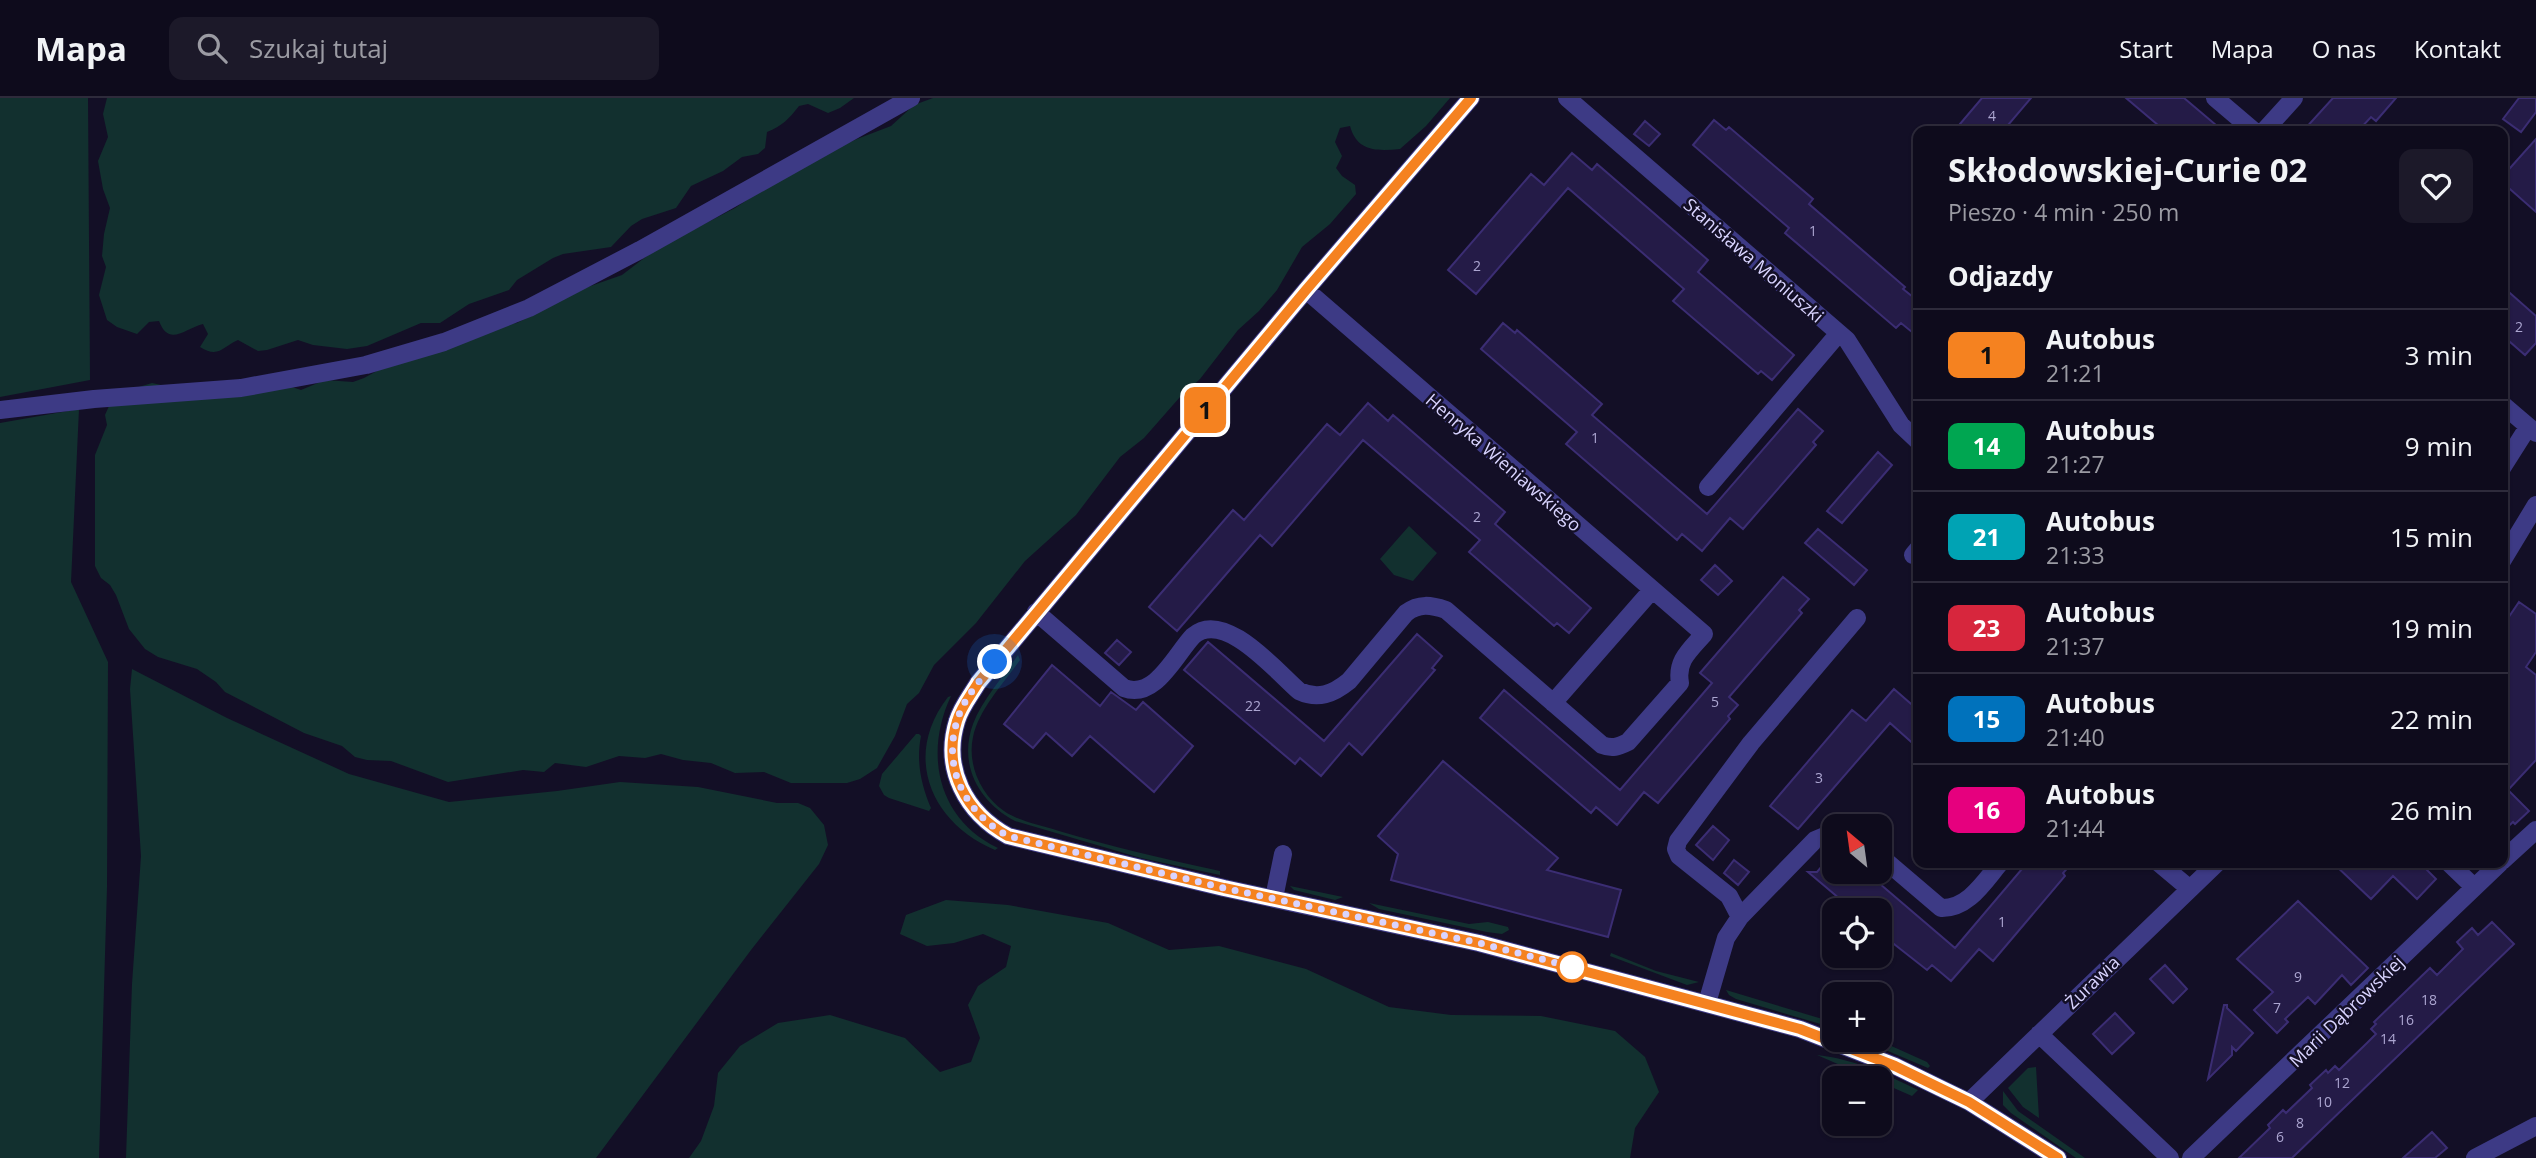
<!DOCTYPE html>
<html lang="pl">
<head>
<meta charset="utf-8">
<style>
	body { margin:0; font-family:"Open Sans",sans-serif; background:#1c1929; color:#f1f3f6; height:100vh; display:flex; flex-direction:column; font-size:26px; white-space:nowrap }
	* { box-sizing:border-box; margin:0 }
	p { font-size:23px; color:#9b9ba3 }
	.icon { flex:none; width:38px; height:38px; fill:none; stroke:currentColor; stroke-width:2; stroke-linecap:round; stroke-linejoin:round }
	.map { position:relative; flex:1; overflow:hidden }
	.side { position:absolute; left:1913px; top:28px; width:595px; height:742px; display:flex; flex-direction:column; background:#0e0b1c; border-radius:14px; box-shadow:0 2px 5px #0004,0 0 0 2px #2e2b3b }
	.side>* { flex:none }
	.badge { padding:0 14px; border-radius:10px; font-size:24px; line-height:46px }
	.needle { width:46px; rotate:331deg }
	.fabs { position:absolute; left:1822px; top:716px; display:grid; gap:14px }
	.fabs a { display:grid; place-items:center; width:70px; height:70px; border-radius:14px; background:#0e0b1c; box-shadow:0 2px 5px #0004,0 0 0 2px #2e2b3b; font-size:35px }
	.you { position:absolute; width:35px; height:35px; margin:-18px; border:5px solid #fff; border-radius:50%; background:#1a73e8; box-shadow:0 0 0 10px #1a73e833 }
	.map>.badge { position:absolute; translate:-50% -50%; box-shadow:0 0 0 4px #fff }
	h2 { padding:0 35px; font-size:26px; line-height:63px }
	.round { display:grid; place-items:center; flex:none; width:74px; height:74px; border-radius:14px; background:#1c1929 }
	.overview { display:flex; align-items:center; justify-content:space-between; height:119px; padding:0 35px }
	h1 { font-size:33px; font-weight:700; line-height:52px }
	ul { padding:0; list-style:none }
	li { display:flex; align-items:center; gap:21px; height:91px; padding:0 35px; border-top:2px solid #2e2b3b }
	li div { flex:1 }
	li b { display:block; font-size:26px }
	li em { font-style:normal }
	li .badge { min-width:77px; font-weight:700; text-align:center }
	header { display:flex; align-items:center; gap:42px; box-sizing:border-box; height:98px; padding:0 35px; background:#0e0b1c; border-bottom:2px solid #2e2b3b }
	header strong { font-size:33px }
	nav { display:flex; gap:38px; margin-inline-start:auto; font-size:24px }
	.search { width:490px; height:63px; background:#1c1929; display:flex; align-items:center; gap:18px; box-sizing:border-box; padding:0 24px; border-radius:14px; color:#9b9ba3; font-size:26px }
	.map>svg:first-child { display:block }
</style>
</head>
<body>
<header>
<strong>Mapa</strong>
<div class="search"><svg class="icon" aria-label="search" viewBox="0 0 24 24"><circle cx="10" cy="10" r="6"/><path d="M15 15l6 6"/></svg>Szukaj tutaj</div>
<nav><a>Start</a><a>Mapa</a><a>O nas</a><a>Kontakt</a></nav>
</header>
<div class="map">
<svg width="2536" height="1060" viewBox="0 0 2536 1060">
	<rect width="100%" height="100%" fill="#130f26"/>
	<path fill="#12302f" d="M0 0H88L90 282 0 299Z
		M107 0H854L840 10 828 15 808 6 799 8C789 21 782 28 767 34L765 50 758 56 742 59 723 73 691 88 676 110 642 121 631 128 611 149 563 156 553 160 517 182 509 192 469 206 440 225H421L367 248 347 251 313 247 298 242 267 252 258 253 238 242C223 248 219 261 200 249L208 236 203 226C184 231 169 249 159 223L149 224 137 236 117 229 107 222 99 197 106 169 102 158 104 136 110 110 103 91 98 63 108 39 103 16Z
		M933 0H1450L1426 28 1400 51C1377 53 1357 54 1350 28L1340 30 1335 44 1342 58 1336 70 1342 78 1355 87 1356 96 1330 126 1302 149 1277 192 1259 213 1238 232 1200 281 1180 299 1144 340 1120 359 1076 417 1025 463 976 525 934 567 919 595 907 606 895 638 877 670 860 681 847 685H791L764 674 735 675 711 665 683 662 661 656 645 660 619 658 586 669 555 665 544 674 523 672 448 684 391 663 367 662 355 659 342 648 304 635 225 594 216 584 197 571 158 559 145 551 129 531 116 497 110 487 101 480 95 468V357L107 327 105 317 109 308 122 294 152 285 175 290 289 288 301 292 325 282 353 284 364 280 386 268 497 228 517 225 585 190 622 177 656 151 735 110 800 67 857 41 891 28 914 7Z
		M79 311 71 484 108 564 107 789 99 1060H0V325Z
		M1409 428 1437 455 1413 483 1394 477 1380 461Z
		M1018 557 1020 562C1004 585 979 611 973 639 967 667 981 697 1004 713 1020 724 1041 727 1059 733 1112 749 1165 761 1220 773V777L1141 760 1015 723C979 704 958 667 973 626 982 602 1003 579 1018 557Z
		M132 571 227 620 349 676 449 704 557 693 620 684 698 689 777 705H798L810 710 824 727 828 747 819 766 751 852 596 1060H126L132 886 141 758 130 591Z
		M951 598C924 655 937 721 998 750L995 752C931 725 902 658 948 599Z
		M916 636H919L921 638C916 663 921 687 931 710L929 713 889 700 884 697 879 688 882 676Z
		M1290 788 1343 799 1335 802 1294 792Z
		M946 802 1008 807 1108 825 1169 852 1219 848 1306 871 1389 909 1451 917 1541 918 1615 933 1645 959 1659 994 1635 1030 1630 1060H689L701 1043 714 1008 718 975 740 948 778 925 830 917 905 940 940 974 971 964 980 940 968 907 978 888 1006 869 1011 848 983 836 954 845 927 848 900 836 906 817Z
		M1369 805 1469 826 1488 824 1508 829 1509 832 1502 836 1487 834 1379 811Z
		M1611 855 1656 873 1699 884 1687 887 1610 858Z
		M1726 892 1829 923 1834 925V930L1736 901 1729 897Z
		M1862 942H1878L1927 964 1930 968 1928 970Z
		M1817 957C1854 961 1885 976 1918 992L1912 998 1880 984V980H1870Z
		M2036 969 2039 1020 2023 1009 2008 990 2028 970Z
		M2003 993 2018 1013 2085 1060H2076L2011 1015 2003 1007Z"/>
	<path fill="#241b47" stroke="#3b2d73" stroke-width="2" d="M1982 0H2031L2003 33H1954Z
		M2126 0H2184L2223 33H2165Z
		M2333 0H2396L2376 23 2371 19 2358 33H2303Z
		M2519 0H2536V14L2521 34 2503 21Z
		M1714 22 1726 32 1729 29 1813 101 1809 106 1905 189 1903 191 1918 203V239L1901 225 1896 230 1785 135 1789 130 1693 47Z
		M1645 23 1660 36 1649 48 1634 36Z
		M2536 41V114L2502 84V79Z
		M1572 55 1592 72 1597 66 1708 162 1698 174 1794 257 1772 282 1761 273 1758 276 1673 203 1684 191 1568 90 1476 196 1448 172 1531 76 1544 87Z
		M2502 188 2536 218V245L2525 257 2502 237Z
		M1503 225 1515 235 1517 232 1602 306 1592 317 1707 416 1798 311 1823 333 1813 344 1816 347 1743 431 1730 420 1702 453 1682 436 1677 442 1566 346 1577 334 1481 251Z
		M1368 305 1388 323 1393 317 1505 414 1495 426 1591 510 1569 535 1557 525 1554 528 1469 454 1480 442 1363 342 1272 448 1260 437 1177 533 1149 509 1233 412 1244 422 1327 326 1340 337Z
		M1878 354 1892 367 1842 425 1827 413Z
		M1818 431 1867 472 1854 487 1805 445Z
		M1715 467 1732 483 1718 497 1701 482Z
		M1783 479 1809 501 1799 512 1802 515 1729 599 1738 607 1728 618 1730 621 1658 705 1644 694 1617 727 1596 709 1591 715 1480 620 1504 592 1620 692 1712 585 1700 575Z
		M2519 504 2536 516V554L2526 569 2536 577V662L2508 692 2529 713 2515 726 2513 724 2502 734V529Z
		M1417 536 1442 558 1432 570 1435 572 1362 657 1349 645 1321 678 1300 660 1295 666 1184 572 1208 544 1324 643Z
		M1117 542 1131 554 1119 567 1105 555Z
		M1052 567 1100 608 1111 594 1136 612 1143 604 1193 648 1154 694 1090 638 1072 658 1046 635 1033 650 1004 626Z
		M1894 591 1918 612V650L1890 625 1798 731 1770 708 1852 612 1866 623Z
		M1443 663 1558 760 1547 772 1621 792 1608 839 1391 782 1398 756 1378 738Z
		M1713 728 1729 742 1713 762 1696 747Z
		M1834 754V774H1866L1955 850 2027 765H2072L2063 775 2065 778 1993 863 1979 851 1951 883 1932 867 1927 872 1880 835V812H1853L1808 774H1817Z
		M1734 762 1749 774 1738 787 1724 775Z
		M2333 765H2420L2436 781 2417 801 2393 778 2371 801Z
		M2298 803 2368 870 2351 887 2342 877 2315 906 2308 899 2285 921 2288 924 2277 935 2254 912 2273 894 2237 861Z
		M2492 824 2514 846 2292 1060H2239L2270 1030 2268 1027 2283 1012 2286 1015 2312 990 2310 987 2326 972 2328 975 2335 968 2339 972 2367 945 2376 936 2371 931 2376 926 2374 924 2430 870 2437 877 2463 851 2457 844 2472 830 2478 837Z
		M2165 867 2187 891 2173 905 2150 881Z
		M2224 907H2227V910L2253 935 2236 953 2232 949V957L2208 981Z
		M2115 915 2134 935 2112 956 2093 936Z
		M2432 1034 2447 1050 2435 1060H2403Z"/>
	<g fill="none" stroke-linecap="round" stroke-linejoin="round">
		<path stroke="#3d3a85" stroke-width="18" d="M1471 0 1306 192 978 585C971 597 961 609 957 623 942 671 966 715 1008 738L1224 790 1479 845 1800 931 1895 968 1940 990 1969 1004 2058 1060
			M1567 0 1847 242 1901 327 1918 343
			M2215 0 2254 33
			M2264 33 2294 0
			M2502 306 2536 335
			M0 312 94 301 241 290 366 267 444 244 529 210 640 152 911 0
			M2502 370 2528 329
			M1708 389 1839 235
			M1913 457 1918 451
			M2502 463 2536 407
			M1036 514 1124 590C1155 602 1175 557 1193 538 1224 511 1275 572 1299 593 1318 602 1333 596 1349 583L1406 515C1419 505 1431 507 1446 512L1602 647C1612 651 1618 649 1628 644L1680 585C1676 563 1689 553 1704 536L1306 192
			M1553 605 1652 492
			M1880 758 1941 810C1968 811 1984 784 2000 765
			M2502 763 2536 732
			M2159 765 2190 791
			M2449 765 2474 789
			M1274 800 1283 756
			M1740 819 1815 742 1834 734
			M1707 905 1726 840 1740 819 1729 798 1679 758 1676 751 1678 743 1751 645 1857 520
			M2039 936 2170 1060
			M1969 1004 2217 765
			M2191 1060 2500 765
			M2475 1060 2536 1028"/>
	</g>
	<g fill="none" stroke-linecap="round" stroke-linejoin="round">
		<g stroke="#fff" stroke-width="16">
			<path id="line" d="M1471 0 1306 192 978 585C971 597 961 609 957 623 942 671 966 715 1008 738L1224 790 1479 845 1800 931 1895 968 1940 990 1969 1004 2058 1060"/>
		</g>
		<use href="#line" stroke="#f58220" stroke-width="10"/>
		<path stroke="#d9d4ff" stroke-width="7" stroke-dasharray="0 12.6" d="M995 564C981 581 963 601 957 623 942 671 966 715 1008 738L1224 790 1479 845 1572 869"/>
	</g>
	<circle fill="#fff" stroke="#f58220" stroke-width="3.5" cx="1572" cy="869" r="14"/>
	<g text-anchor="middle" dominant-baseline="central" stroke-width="5" stroke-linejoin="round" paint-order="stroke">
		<g font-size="14" fill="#aca6d1">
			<text x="1992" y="17">4</text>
			<text x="1813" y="132">1</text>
			<text x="1477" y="167">2</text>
			<text x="2519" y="228">2</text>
			<text x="1595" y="339">1</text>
			<text x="1477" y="418">2</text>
			<text x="1715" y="603">5</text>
			<text x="1253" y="607">22</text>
			<text x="1819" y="679">3</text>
			<text x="2002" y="823">1</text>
			<text x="2298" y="878">9</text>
			<text x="2429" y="901">18</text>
			<text x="2277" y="909">7</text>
			<text x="2406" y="921">16</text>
			<text x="2388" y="940">14</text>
			<text x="2342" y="984">12</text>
			<text x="2324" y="1003">10</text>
			<text x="2300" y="1024">8</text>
			<text x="2280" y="1038">6</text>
		</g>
		<g font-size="18" fill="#d9d4ff" stroke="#130f26">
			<text transform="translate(1754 162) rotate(41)">Stanisława Moniuszki</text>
			<text transform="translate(1504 364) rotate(41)">Henryka Wieniawskiego</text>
			<text transform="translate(2092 884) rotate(-44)">Żurawia</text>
			<text transform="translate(2346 913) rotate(-44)">Marii Dąbrowskiej</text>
		</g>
	</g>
</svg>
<div class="fabs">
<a><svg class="needle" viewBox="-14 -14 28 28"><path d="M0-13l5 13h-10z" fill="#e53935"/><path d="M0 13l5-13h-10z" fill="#9b9ba3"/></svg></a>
<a><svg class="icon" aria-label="locate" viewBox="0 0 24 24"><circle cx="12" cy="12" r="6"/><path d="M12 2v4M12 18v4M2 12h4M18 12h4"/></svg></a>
<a>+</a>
<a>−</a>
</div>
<div class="you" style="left:995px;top:564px"></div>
<b class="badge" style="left:1205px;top:312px;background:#f58220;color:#111">1</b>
<section class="side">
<div class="overview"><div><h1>Skłodowskiej-Curie 02</h1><p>Pieszo · 4 min · 250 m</p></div><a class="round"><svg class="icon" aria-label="heart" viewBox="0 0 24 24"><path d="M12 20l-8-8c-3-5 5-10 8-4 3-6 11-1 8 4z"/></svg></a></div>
<h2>Odjazdy</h2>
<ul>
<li><span class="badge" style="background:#f58220;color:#111">1</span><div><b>Autobus</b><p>21:21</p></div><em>3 min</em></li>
<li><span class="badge" style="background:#00a651;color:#fff">14</span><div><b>Autobus</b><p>21:27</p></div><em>9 min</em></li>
<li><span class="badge" style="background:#00a3b4;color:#fff">21</span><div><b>Autobus</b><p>21:33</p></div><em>15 min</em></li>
<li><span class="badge" style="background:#d7263d;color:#fff">23</span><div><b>Autobus</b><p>21:37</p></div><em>19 min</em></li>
<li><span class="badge" style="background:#0072bc;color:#fff">15</span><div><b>Autobus</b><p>21:40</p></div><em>22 min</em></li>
<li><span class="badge" style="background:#e6007e;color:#fff">16</span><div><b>Autobus</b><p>21:44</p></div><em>26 min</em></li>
</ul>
</section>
</div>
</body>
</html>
